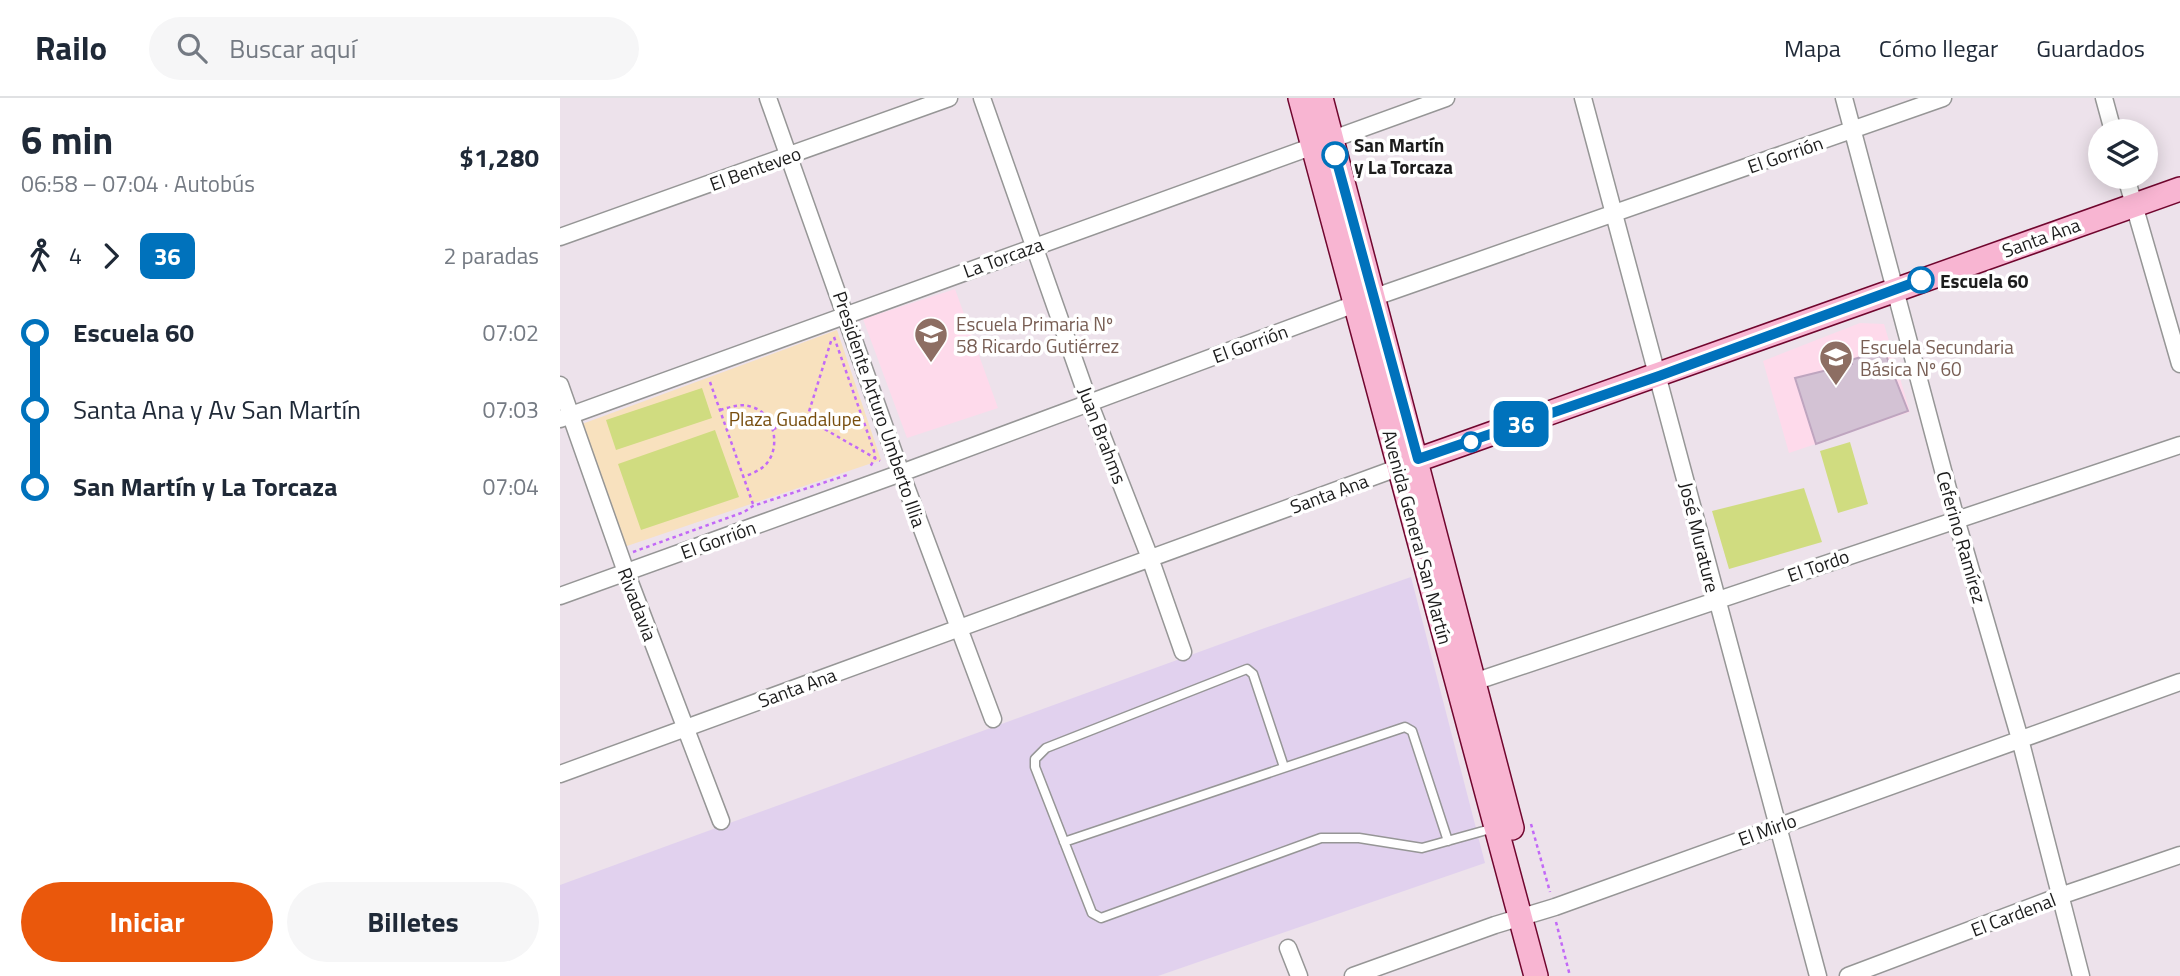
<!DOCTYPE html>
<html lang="es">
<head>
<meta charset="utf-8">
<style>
	body { margin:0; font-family:"Titillium Web",sans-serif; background:#f6f6f7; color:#1f2937; height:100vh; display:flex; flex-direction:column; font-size:26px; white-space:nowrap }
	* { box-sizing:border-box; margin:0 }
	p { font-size:23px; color:#747a83 }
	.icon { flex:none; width:38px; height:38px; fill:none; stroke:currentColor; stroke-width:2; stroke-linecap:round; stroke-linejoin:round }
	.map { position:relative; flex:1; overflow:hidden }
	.details { display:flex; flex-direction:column; background:#fff; width:560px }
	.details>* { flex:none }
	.badge { padding:0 14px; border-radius:10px; font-size:24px; line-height:46px }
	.controls { position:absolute; left:1528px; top:21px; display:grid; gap:14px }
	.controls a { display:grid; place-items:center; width:70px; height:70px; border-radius:50%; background:#fff; box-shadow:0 4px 18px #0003; font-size:35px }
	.map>.badge { position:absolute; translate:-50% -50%; box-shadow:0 0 0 4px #fff }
	.legs { display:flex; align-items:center; gap:10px; height:77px; padding:0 21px; font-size:23px }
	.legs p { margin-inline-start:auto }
	.overview { display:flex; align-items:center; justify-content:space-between; height:119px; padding:0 21px }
	h1 { font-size:38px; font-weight:700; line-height:52px }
	.action { display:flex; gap:14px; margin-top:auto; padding:14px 21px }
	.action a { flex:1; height:80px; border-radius:42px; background:#ea580c; color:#fff; font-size:28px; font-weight:700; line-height:80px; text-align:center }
	.action a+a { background:#f6f6f7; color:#1f2937 }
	ul { padding:0 21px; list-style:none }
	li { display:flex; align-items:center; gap:24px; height:77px; font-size:26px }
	li i { display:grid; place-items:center; width:10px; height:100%; margin:0 9px; background:currentColor }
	li i::after { content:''; width:18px; height:18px; margin:-9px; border:5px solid; border-radius:50%; background:#fff }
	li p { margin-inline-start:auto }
	li:first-child i { background:linear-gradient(#0000 50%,currentColor 0) }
	li:last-child i { background:linear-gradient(currentColor 50%,#0000 0) }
	header { display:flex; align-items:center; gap:42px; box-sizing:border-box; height:98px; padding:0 35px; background:#fff; border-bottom:2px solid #e0e1e3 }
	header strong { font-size:33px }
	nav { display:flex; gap:38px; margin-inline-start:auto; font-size:24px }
	.search { width:490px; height:63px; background:#f6f6f7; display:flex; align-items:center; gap:18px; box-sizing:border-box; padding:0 24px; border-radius:38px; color:#747a83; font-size:26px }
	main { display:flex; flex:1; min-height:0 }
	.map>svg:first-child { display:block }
</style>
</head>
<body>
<header>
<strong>Railo</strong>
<div class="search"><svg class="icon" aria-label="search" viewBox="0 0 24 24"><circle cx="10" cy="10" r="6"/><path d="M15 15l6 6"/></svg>Buscar aquí</div>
<nav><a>Mapa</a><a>Cómo llegar</a><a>Guardados</a></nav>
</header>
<main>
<section class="details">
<div class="overview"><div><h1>6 min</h1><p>06:58 – 07:04 · Autobús</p></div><b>$1,280</b></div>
<div class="legs"><svg class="icon" aria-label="walk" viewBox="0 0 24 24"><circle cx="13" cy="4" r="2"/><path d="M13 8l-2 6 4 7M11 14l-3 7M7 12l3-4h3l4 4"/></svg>4<svg class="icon" aria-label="forward" viewBox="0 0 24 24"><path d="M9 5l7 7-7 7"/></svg><b class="badge" style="background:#0072bc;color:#fff">36</b><p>2 paradas</p></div>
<ul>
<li><i style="color:#0072bc"></i><b>Escuela 60</b><p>07:02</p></li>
<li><i style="color:#0072bc"></i><span>Santa Ana y Av San Martín</span><p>07:03</p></li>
<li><i style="color:#0072bc"></i><b>San Martín y La Torcaza</b><p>07:04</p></li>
</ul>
<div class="action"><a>Iniciar</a><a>Billetes</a></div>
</section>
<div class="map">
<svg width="1620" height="878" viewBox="0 0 1620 878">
	<rect width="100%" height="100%" fill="#ede2eb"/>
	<path fill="#e1d1ee" d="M851 479 925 765 598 878H0V787L702 531Z"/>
	<path fill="#fedaeb" d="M395 191 438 310 347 340 303 221Z
		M1300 225 1324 226 1350 314 1229 355 1203 263Z"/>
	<path fill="#f8e1be" d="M277 232 321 362 64 449 22 326Z"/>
	<path fill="#d0dc80" d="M142 290 152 320 56 352 46 322Z
		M155 332 179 399 81 432 58 366Z
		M1290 344 1308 406 1278 415 1260 353Z
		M1244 390 1262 444 1169 471 1152 413Z"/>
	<path fill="#d3c2d4" stroke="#bea5bf" stroke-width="2" d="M1324 252 1348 313 1256 346 1235 280 1292 266 1291 262Z"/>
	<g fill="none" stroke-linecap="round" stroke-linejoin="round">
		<g stroke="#969696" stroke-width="11">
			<path id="lane" d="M724 669 693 576 687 571 486 650 475 661V669L532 815 541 820 761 740H799L862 750 934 730
				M504 744 845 629 852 633 888 743"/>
		</g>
		<g stroke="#969696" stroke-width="19">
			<path id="street" d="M208 0 341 375 433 621
				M422 0 529 304 590 460 623 554
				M1023 0 1258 878
				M1284 0 1396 421 1460 641 1521 878
				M1544 0 1553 33
				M1566 79 1620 266
				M0 139 389 0
				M0 287 66 474 161 723
				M0 321 886 0
				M0 498 341 375 795 206 1383 0
				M905 587 1620 347
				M0 676 840 369
				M728 850 739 878
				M793 878 935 827 995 809 1620 584
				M1288 878 1500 798 1620 757"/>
		</g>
		<g stroke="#70062e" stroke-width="26">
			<path id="secondary" d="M740 0 976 878
				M761 0 952 730
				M846 366 1620 91"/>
		</g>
		<path stroke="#c269f7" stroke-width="2.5" stroke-dasharray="3.5 3.5" stroke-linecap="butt" d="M274 239 314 353 315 360 310 369
			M150 284 193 406
			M160 312C171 309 181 305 192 309 214 315 221 348 207 365 202 372 191 376 183 379
			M247 320 272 240
			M213 331 247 321 320 363
			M73 454 184 414 193 408 287 377
			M971 726 990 794
			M996 824 1010 878"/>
		<use href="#lane" stroke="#fff" stroke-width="8"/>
		<use href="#street" stroke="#fff" stroke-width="16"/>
		<use href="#secondary" stroke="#f8b5d2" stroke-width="23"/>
	</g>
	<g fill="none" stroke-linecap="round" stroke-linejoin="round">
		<g stroke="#fff" stroke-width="16">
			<path id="line-1" d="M775 57 858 361 1099 278 1361 182"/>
		</g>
		<use href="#line-1" stroke="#0072bc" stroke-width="10"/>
	</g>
	<defs>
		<g id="school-pin" transform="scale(1.75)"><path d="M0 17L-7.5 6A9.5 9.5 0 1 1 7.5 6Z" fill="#8d6e63" stroke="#fff"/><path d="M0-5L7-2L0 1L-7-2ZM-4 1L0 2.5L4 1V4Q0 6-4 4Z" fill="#fff"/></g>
	</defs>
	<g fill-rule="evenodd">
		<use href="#school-pin" x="371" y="236"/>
		<use href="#school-pin" x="1276" y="259"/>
	</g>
	<g fill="#fff" stroke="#0072bc" stroke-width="3.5">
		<circle cx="775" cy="57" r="12"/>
		<circle cx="1361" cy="182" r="12"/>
		<circle cx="911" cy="344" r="9"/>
	</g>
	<g text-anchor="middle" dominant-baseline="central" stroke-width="7" stroke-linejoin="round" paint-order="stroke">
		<g font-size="19" font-weight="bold" fill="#1c1c1c" stroke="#fff" text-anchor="start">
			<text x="794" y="46">San Martín<tspan x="794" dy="22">y La Torcaza</tspan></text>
			<text x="1380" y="182">Escuela 60</text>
		</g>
		<g font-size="19" fill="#1c1c1c" stroke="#fff">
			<text transform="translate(1225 56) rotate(-19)">El Gorrión</text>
			<text transform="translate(195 70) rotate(-20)">El Benteveo</text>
			<text transform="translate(1481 139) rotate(-20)">Santa Ana</text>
			<text transform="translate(443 159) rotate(-20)">La Torcaza</text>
			<text transform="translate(690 245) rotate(-20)">El Gorrión</text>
			<text transform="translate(320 311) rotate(71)">Presidente Arturo Umberto Illia</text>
			<text transform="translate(543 337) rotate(69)">Juan Brahms</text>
			<text transform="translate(769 395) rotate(-20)">Santa Ana</text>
			<text transform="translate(858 439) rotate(75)">Avenida General San Martín</text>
			<text transform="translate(1140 439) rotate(76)">José Murature</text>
			<text transform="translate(1402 439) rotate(74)">Ceferino Ramírez</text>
			<text transform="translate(158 441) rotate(-20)">El Gorrión</text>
			<text transform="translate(1258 467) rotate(-19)">El Tordo</text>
			<text transform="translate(78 506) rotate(69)">Rivadavia</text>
			<text transform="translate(237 589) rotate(-20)">Santa Ana</text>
			<text transform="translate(1207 731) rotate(-20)">El Mirlo</text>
			<text transform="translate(1453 816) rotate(-21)">El Cardenal</text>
		</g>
		<g font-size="19" fill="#785e54" stroke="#fff" text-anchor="start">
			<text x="396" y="225">Escuela Primaria Nº<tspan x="396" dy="22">58 Ricardo Gutiérrez</tspan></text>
			<text x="1300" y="248">Escuela Secundaria<tspan x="1300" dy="22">Básica Nº 60</tspan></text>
		</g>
		<g font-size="19" fill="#774d0d" stroke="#fff">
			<text x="235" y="320">Plaza Guadalupe</text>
		</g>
	</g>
</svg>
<div class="controls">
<a><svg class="icon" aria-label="layers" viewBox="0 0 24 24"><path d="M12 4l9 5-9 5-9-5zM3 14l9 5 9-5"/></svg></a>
</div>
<b class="badge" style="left:961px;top:326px;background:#0072bc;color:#fff">36</b>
</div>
</main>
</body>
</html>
